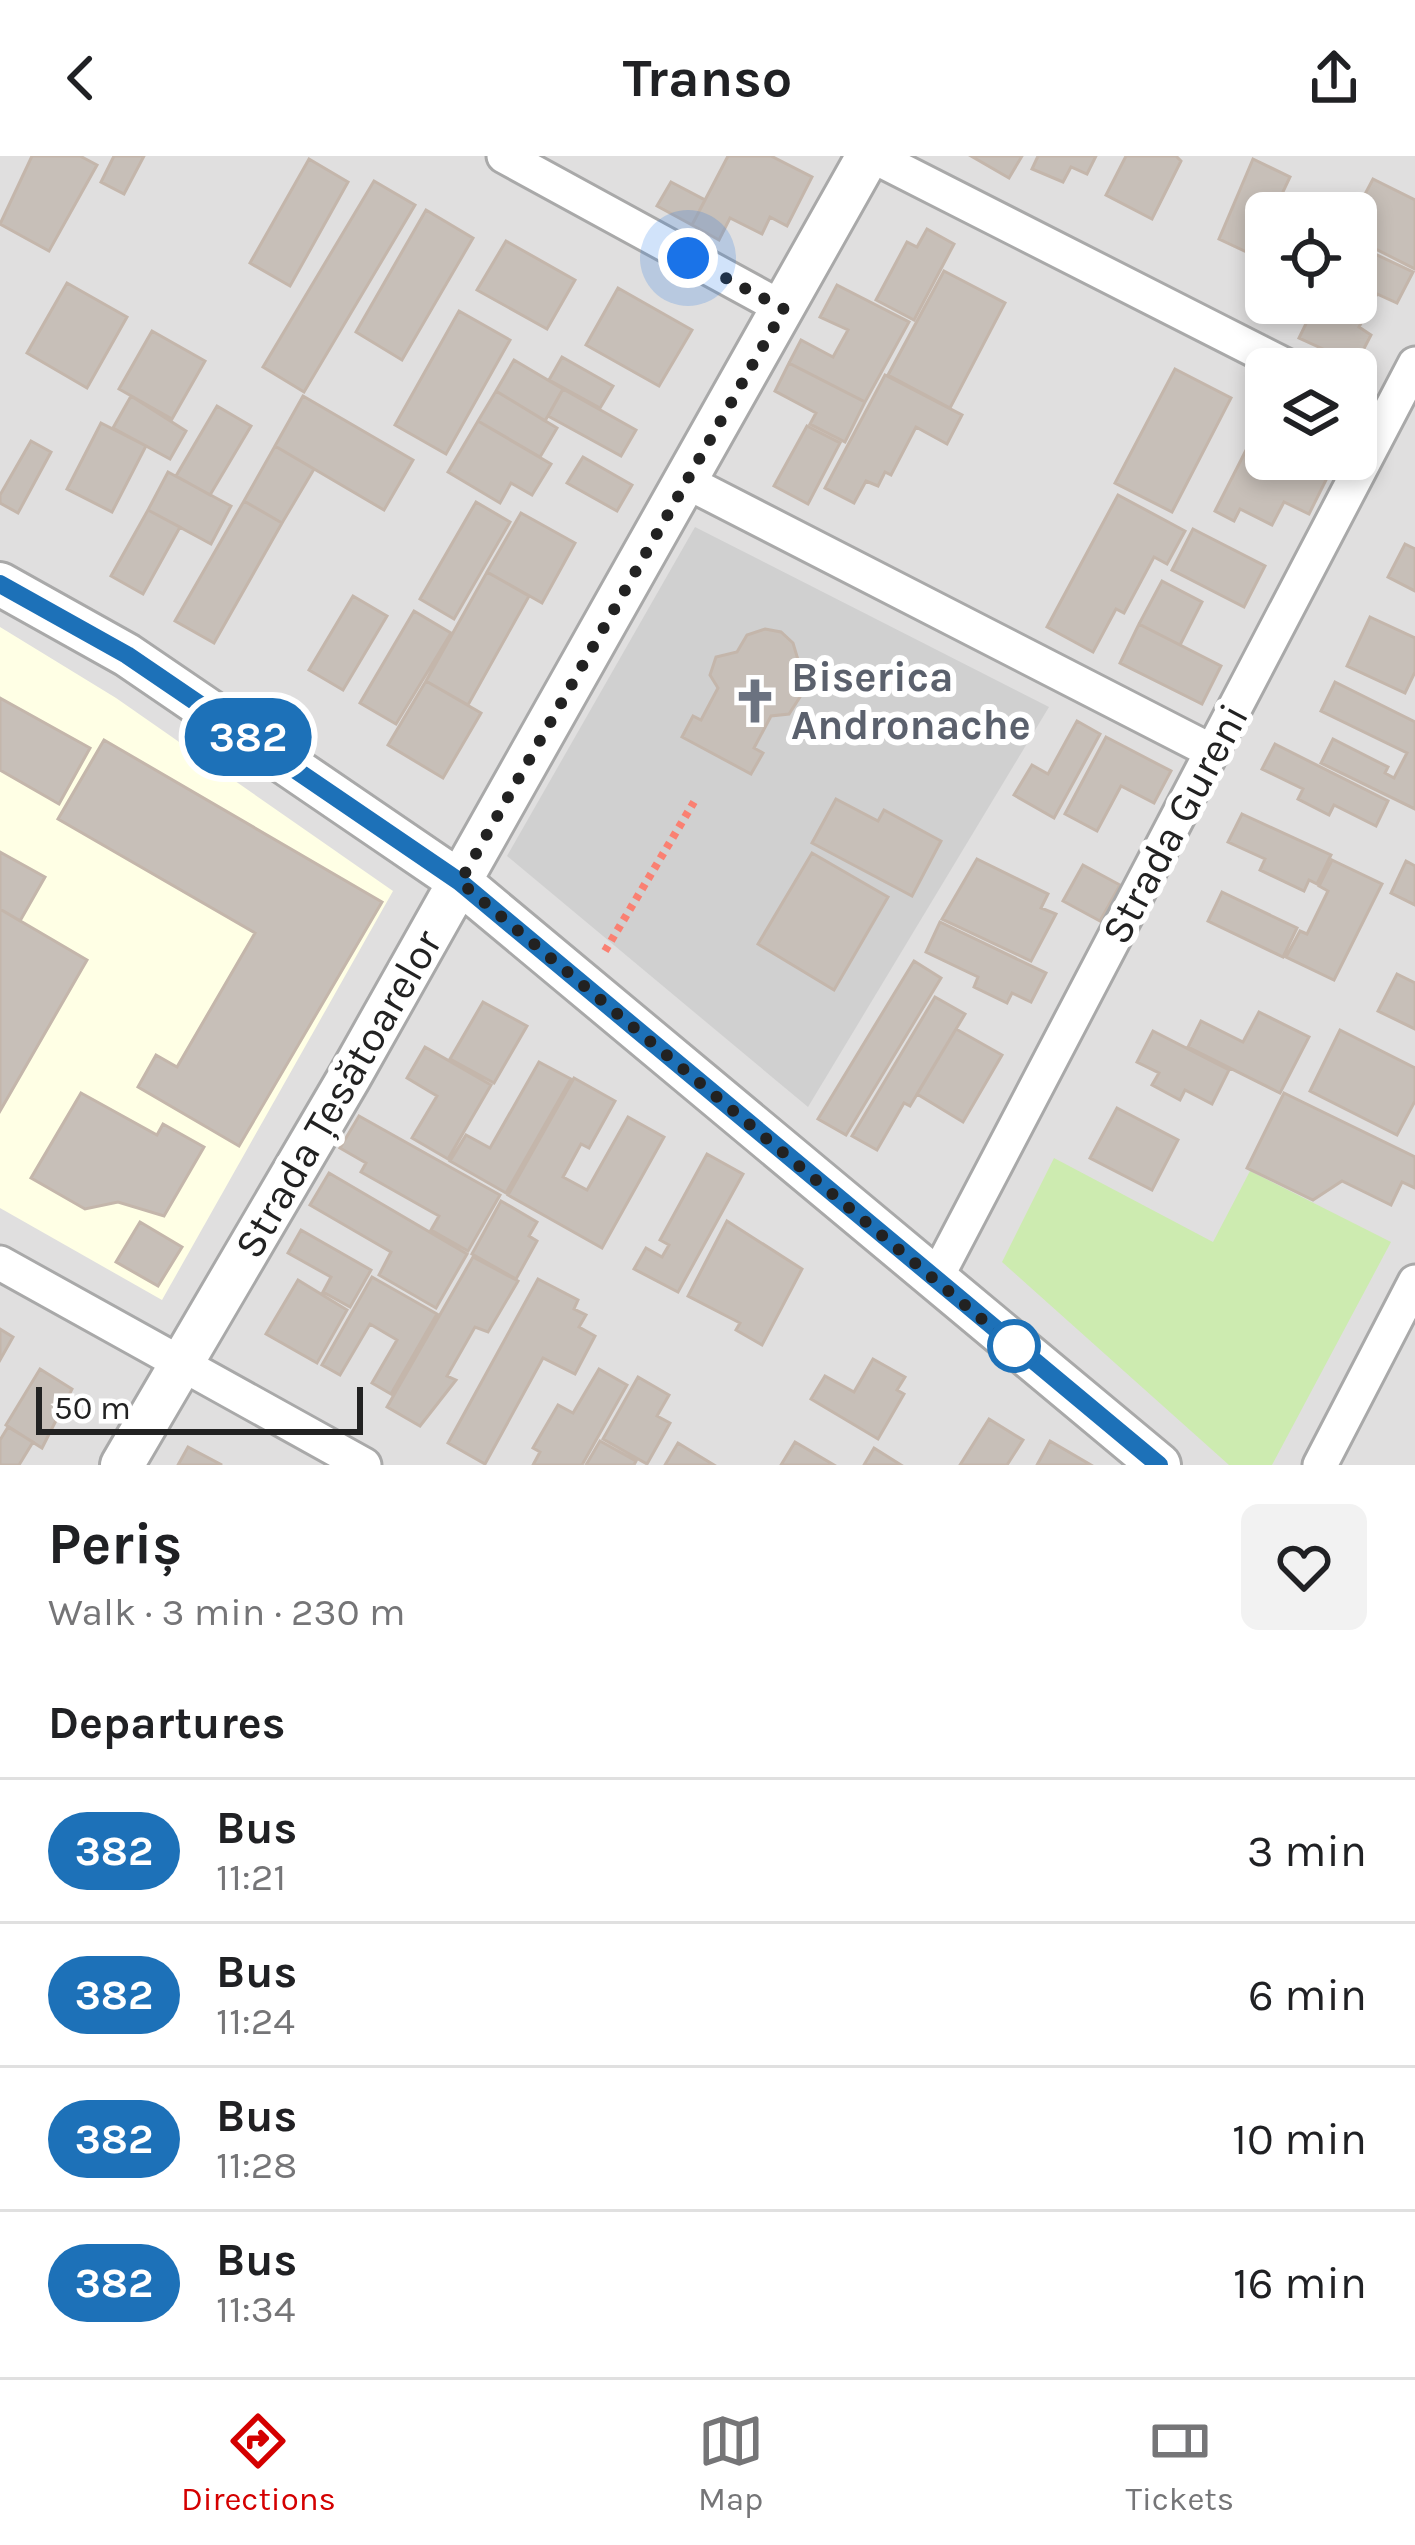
<!DOCTYPE html>
<html lang="en">
<head>
<meta charset="utf-8">
<style>
	body { margin:0; font-family:Karla,sans-serif; background:#f2f2f2; color:#202124; height:100vh; display:flex; flex-direction:column; font-size:45px; white-space:nowrap }
	* { box-sizing:border-box; margin:0 }
	p { font-size:39px; color:#757577 }
	.icon { flex:none; width:66px; height:66px; fill:none; stroke:currentColor; stroke-width:2; stroke-linecap:round; stroke-linejoin:round }
	.map { position:relative; height:1309px; overflow:hidden }
	.panel { display:flex; flex-direction:column; background:#fff; flex:1 }
	.panel>* { flex:none }
	.badge { padding:0 24px; border-radius:39px; font-size:42px; line-height:78px }
	.tools { position:absolute; left:1245px; top:36px; display:grid; gap:24px }
	.tools a { display:grid; place-items:center; width:132px; height:132px; border-radius:18px; background:#fff; box-shadow:0 6px 18px #0003; font-size:60px }
	.scale { position:absolute; left:36px; bottom:30px; width:327px; box-sizing:border-box; padding-left:12px; border:6px solid #222; border-top:0; font-size:33px; line-height:42px; white-space:nowrap; color:#222; -webkit-text-stroke:9px #fff; paint-order:stroke }
	.you { position:absolute; width:60px; height:60px; margin:-30px; border:9px solid #fff; border-radius:50%; background:#1a73e8; box-shadow:0 0 0 18px #1a73e833 }
	.map>.badge { position:absolute; translate:-50% -50%; box-shadow:0 0 0 6px #fff }
	h2 { padding:0 48px; font-size:45px; line-height:108px }
	.round { display:grid; place-items:center; flex:none; width:126px; height:126px; border-radius:18px; background:#f2f2f2 }
	.head { display:flex; align-items:center; justify-content:space-between; height:204px; padding:0 48px }
	h1 { font-size:57px; font-weight:700; line-height:90px }
	ul { padding:0; list-style:none }
	li { display:flex; align-items:center; gap:36px; height:144px; padding:0 48px; border-top:3px solid #e0e0e0 }
	li div { flex:1 }
	li b { display:block; font-size:45px }
	li em { font-style:normal }
	li .badge { min-width:132px; font-weight:700; text-align:center }
	header { display:flex; justify-content:space-between; align-items:center; height:156px; padding:0 48px; background:#fff; font-size:54px; font-weight:700 }
	.menu { display:flex; justify-content:space-around; align-items:center; height:168px; border-top:3px solid #e0e0e0; background:#fff; font-size:33px; color:#757577 }
	.menu a { display:grid; justify-items:center; gap:6px }
	.menu .current { color:#d40000 }
	.map>svg:first-child { display:block }
</style>
</head>
<body>
<header><svg class="icon" aria-label="back" viewBox="0 0 24 24"><path d="M15 5l-7 7 7 7"/></svg>Transo<svg class="icon" aria-label="share" viewBox="0 0 24 24"><path d="M12 15V3M7 8l5-5 5 5M5 13v7h14v-7"/></svg></header>
<div class="map">
<svg width="1415" height="1309" viewBox="0 0 1415 1309">
	<rect width="100%" height="100%" fill="#f2efe9"/>
	<path fill="#e0dfdf" fill-rule="evenodd" d="M0 0H1415V1309H0ZM1266 57H1356V147H1266ZM1266 213H1356V303H1266Z"/>
	<path fill="#ffffe5" d="M0 471 116 542 393 735 162 1144 0 1052Z"/>
	<path fill="#d0d0d0" d="M695 371 1049 551 808 951 507 700Z"/>
	<path fill="#cdebb0" d="M1054 1002 1213 1086 1250 1015 1391 1086 1272 1309H1229L1002 1106Z"/>
	<path fill="#c7bfb8" stroke="#c4b6ab" stroke-width="3" d="M32 0H80L97 9 49 95 0 68Z
		M114 0H144L124 38 101 26Z
		M728 0H771L812 21 787 70 770 61 762 78 730 62 719 84 692 69Z
		M971 0H1022L1009 22Z
		M1038 0H1096L1087 18 1071 11 1063 26 1032 13Z
		M1126 0H1176L1181 5 1152 63 1106 39Z
		M309 3 348 26 290 130 250 107Z
		M1253 3 1290 21 1273 57H1266V71L1253 99 1219 83Z
		M1373 23 1415 44V113L1356 83 1355 57Z
		M374 25 415 49 304 236 263 211Z
		M671 26 705 44 692 69 657 50Z
		M426 54 473 82 402 204 356 176Z
		M927 73 954 88 914 164 876 144 907 86 917 91Z
		M506 85 575 124 547 173 477 134Z
		M1356 89 1413 116 1397 147 1377 138 1359 171 1371 179 1356 208 1299 182 1316 147H1356Z
		M944 115 1005 147 950 252 888 219Z
		M67 127 127 161 87 232 27 197Z
		M837 129 909 166 865 246 789 207 801 184 833 201 848 174 820 161Z
		M618 132 692 174 659 230 586 189Z
		M459 155 510 184 446 298 395 269Z
		M152 175 205 205 172 263 119 233Z
		M562 201 613 230 600 252 549 224Z
		M514 204 563 233 545 265 496 235Z
		M789 207 865 246 845 286 810 268 816 257 775 235Z
		M1175 213 1231 242 1172 356 1115 327Z
		M885 219 962 259 947 288 916 271 891 319 885 316 878 330 866 325 854 347 825 332Z
		M563 233 636 274 621 300 548 260Z
		M496 235 557 272 540 301 478 265Z
		M131 240 186 275 170 303 113 272Z
		M303 240 413 304 384 354 275 290Z
		M217 250 251 270 210 339 176 320Z
		M1266 255V303L1335 306 1309 358 1284 346 1272 369 1240 353 1234 365 1215 355Z
		M478 265 551 308 532 339 511 327 500 347 448 316Z
		M101 267 146 290 112 356 67 333Z
		M807 270 840 287 808 348 774 330Z
		M31 285 51 296 18 357 0 347V339Z
		M275 290 314 313 282 367 244 345Z
		M583 301 632 329 617 355 567 327Z
		M168 316 231 350 211 388 148 354Z
		M1118 339 1185 375 1167 408 1154 401 1124 457 1116 453 1093 496 1047 471Z
		M244 345 282 367 214 487 175 465Z
		M476 346 510 366 454 463 420 443Z
		M148 354 180 371 143 438 111 420Z
		M521 357 575 387 542 447 487 416Z
		M1193 373 1265 410 1244 451 1172 414Z
		M1405 388 1415 393V435L1388 421Z
		M487 416 529 440 468 549 426 525Z
		M1162 425 1202 446 1180 489 1139 468Z
		M353 440 387 460 343 534 309 514Z
		M414 455 451 477 396 568 360 547Z
		M1370 461 1415 482V516L1405 537 1347 510Z
		M1139 468 1221 510 1202 548 1120 507Z
		M765 473 781 476 793 487 799 507 791 523 800 541 789 558 771 560 754 592 763 597 751 618 682 581 693 560 701 564 718 532 710 519 716 501 737 496 747 479Z
		M426 525 481 557 443 622 388 589Z
		M1335 526 1415 566V653L1321 607 1333 583 1388 611 1385 617 1394 622 1407 597 1321 555Z
		M0 542 90 592 59 648 0 614Z
		M1077 565 1100 578 1054 662 1014 639 1032 609 1048 618Z
		M1106 581 1171 615 1154 647 1121 630 1097 675 1065 658Z
		M104 584 382 746 239 990 138 931 156 899 177 911 255 777 58 663Z
		M1275 588 1388 645 1376 670 1334 649 1329 659 1298 643 1303 633 1262 613Z
		M836 643 878 665 884 654 941 685 912 740 812 687Z
		M1242 658 1331 699 1317 728 1309 724 1304 735 1260 714 1265 703 1228 686Z
		M0 696 45 721 20 765 0 753Z
		M812 697 888 741 834 834 758 788Z
		M977 703 1048 738 1041 752 1056 758 1031 805 942 763Z
		M1332 704 1382 728 1334 824 1286 801 1300 775 1307 778 1328 735 1319 730Z
		M1406 705 1415 710V749L1391 737Z
		M1083 709 1120 729 1100 765 1063 745Z
		M1222 736 1297 772 1283 801 1208 765Z
		M0 753 87 804 0 955Z
		M940 766 1046 817 1031 846 1012 837 1007 847 974 831 978 821 926 796Z
		M914 805 941 822 846 979 818 963Z
		M1397 818 1415 827V873L1378 855Z
		M935 841 965 858 910 950 904 947 877 994 852 980Z
		M483 846 527 870 494 927 450 903Z
		M1259 856 1309 881 1280 937 1188 891 1201 865 1243 886Z
		M956 873 1002 899 963 966 917 938Z
		M1340 874 1415 912V945L1397 979 1310 935Z
		M1153 875 1229 914 1212 948 1185 934 1180 944 1152 929 1159 917 1137 906Z
		M425 891 491 929 448 1003 412 982 437 940 407 922Z
		M539 906 571 923 506 1037 450 1005 466 979 490 992Z
		M574 922 615 945 589 992 581 988 563 1021 587 1034 628 961 664 981 602 1092 508 1039Z
		M81 937 157 979 163 968 204 991 164 1060 118 1046 85 1053 31 1022Z
		M1284 937 1415 1001V1032L1402 1026 1391 1049 1342 1025 1313 1044 1247 1012Z
		M1117 952 1178 984 1152 1034 1090 1002Z
		M359 960 500 1039 468 1095 431 1074 439 1060 361 1016 366 1007 340 992Z
		M707 998 743 1018 678 1136 634 1113 646 1092 662 1101 669 1089 660 1084Z
		M329 1017 467 1098 436 1152 379 1119 391 1096 310 1049Z
		M501 1045 537 1066 529 1080 537 1085 516 1123 472 1098Z
		M727 1065 802 1113 762 1189 736 1174 740 1167 688 1140Z
		M140 1066 182 1091 158 1130 116 1106Z
		M301 1074 371 1114 350 1151 323 1136 331 1121 288 1097Z
		M473 1101 518 1125 488 1176 475 1171 447 1220 456 1224 420 1270 387 1251Z
		M372 1121 437 1158 391 1238 372 1227 397 1184 370 1168 340 1219 322 1209Z
		M538 1123 578 1144 574 1153 586 1159 579 1171 595 1180 575 1218 543 1202 485 1308 448 1287Z
		M298 1124 347 1154 317 1207 266 1178Z
		M0 1173 13 1181 0 1204Z
		M873 1203 905 1221 897 1234 904 1238 878 1283 811 1243 825 1220 854 1236Z
		M40 1213 72 1233 42 1292 6 1269Z
		M599 1213 627 1229 582 1309H533L540 1296 533 1292 558 1249 573 1257Z
		M638 1221 669 1239 657 1260 670 1267 647 1308 603 1283Z
		M989 1263 1023 1284 1007 1309H960Z
		M8 1271 33 1286 19 1309H0V1284Z
		M600 1285 636 1305 634 1309H586Z
		M1050 1285 1091 1309H1037Z
		M795 1286 834 1309H781Z
		M678 1287 714 1309H665Z
		M188 1291 222 1309H178Z
		M874 1292 901 1309H864Z"/>
	<g fill="none" stroke-linecap="round" stroke-linejoin="round">
		<g stroke="#a9a9a9" stroke-width="39">
			<path id="minor" d="M504 0 784 153
				M873 0 1292 213
				M687 326 1213 596
				M0 1107 364 1309
				M934 1126 1415 208
				M1320 1309 1415 1126"/>
		</g>
		<g stroke="#a9a9a9" stroke-width="48">
			<path id="tertiary" d="M0 428 127 499 460 726 1159 1309
				M122 1309 350 920 868 0"/>
		</g>
		<path stroke="#fa8072" stroke-width="8" stroke-dasharray="6 6" stroke-linecap="butt" d="M605 795 694 646"/>
		<use href="#minor" stroke="#fff" stroke-width="33"/>
		<use href="#tertiary" stroke="#fff" stroke-width="42"/>
	</g>
	<g fill="none" stroke-linecap="round" stroke-linejoin="round">
		<g stroke="#fff" stroke-width="27">
			<path id="line" d="M0 428 127 499 460 726 1159 1309"/>
		</g>
		<use href="#line" stroke="#1d71b8" stroke-width="18"/>
		<path stroke="#222" stroke-width="12" stroke-dasharray="0 21.6" d="M688 102 784 153 460 726 1014 1190"/>
	</g>
	<defs>
		<g id="church-bare" transform="scale(3.6)"><path d="M-1.2-6h2.4v3.5h3.3v2.4h-3.3V6h-2.4V-.1h-3.3v-2.4h3.3Z" fill="#6b7280" stroke="#fff" stroke-width="2.5" paint-order="stroke"/></g>
	</defs>
	<g fill-rule="evenodd">
		<use href="#church-bare" x="755" y="545"/>
	</g>
	<circle fill="#fff" stroke="#1d71b8" stroke-width="6" cx="1014" cy="1190" r="24"/>
	<g text-anchor="middle" dominant-baseline="central" stroke-width="12" stroke-linejoin="round" paint-order="stroke">
		<g font-size="42" font-weight="bold" fill="#5b616d" stroke="#fff" text-anchor="start">
			<text x="791" y="521">Biserica<tspan x="791" dy="48">Andronache</tspan></text>
		</g>
		<g font-size="42" fill="#222" stroke="#fff">
			<text transform="translate(1175 668) rotate(-62)">Strada Gureni</text>
			<text transform="translate(338 938) rotate(-60)">Strada Țesătoarelor</text>
		</g>
	</g>
</svg>
<div class="tools">
<a><svg class="icon" aria-label="locate" viewBox="0 0 24 24"><circle cx="12" cy="12" r="6"/><path d="M12 2v4M12 18v4M2 12h4M18 12h4"/></svg></a>
<a><svg class="icon" aria-label="layers" viewBox="0 0 24 24"><path d="M12 4l9 5-9 5-9-5zM3 14l9 5 9-5"/></svg></a>
</div>
<div class="scale">50 m</div>
<div class="you" style="left:688px;top:102px"></div>
<b class="badge" style="left:248px;top:581px;background:#1d71b8;color:#fff">382</b>
</div>
<section class="panel">
<div class="head"><div><h1>Periș</h1><p>Walk · 3 min · 230 m</p></div><a class="round"><svg class="icon" aria-label="heart" viewBox="0 0 24 24"><path d="M12 20l-8-8c-3-5 5-10 8-4 3-6 11-1 8 4z"/></svg></a></div>
<h2>Departures</h2>
<ul>
<li><span class="badge" style="background:#1d71b8;color:#fff">382</span><div><b>Bus</b><p>11:21</p></div><em>3 min</em></li>
<li><span class="badge" style="background:#1d71b8;color:#fff">382</span><div><b>Bus</b><p>11:24</p></div><em>6 min</em></li>
<li><span class="badge" style="background:#1d71b8;color:#fff">382</span><div><b>Bus</b><p>11:28</p></div><em>10 min</em></li>
<li><span class="badge" style="background:#1d71b8;color:#fff">382</span><div><b>Bus</b><p>11:34</p></div><em>16 min</em></li>
</ul>
</section>
<nav class="menu">
<a class="current"><svg class="icon" aria-label="directions" viewBox="0 0 24 24"><path d="M12 3l9 9-9 9-9-9zM9 14v-3h6M13 9l2 2-2 2"/></svg>Directions</a>
<a><svg class="icon" aria-label="map" viewBox="0 0 24 24"><path d="M3 6l6-2 6 2 6-2v14l-6 2-6-2-6 2zM9 4v14M15 6v14"/></svg>Map</a>
<a><svg class="icon" aria-label="tickets" viewBox="0 0 24 24"><path d="M3 7h18v10H3zM15 7v10"/></svg>Tickets</a>
</nav>
</body>
</html>
